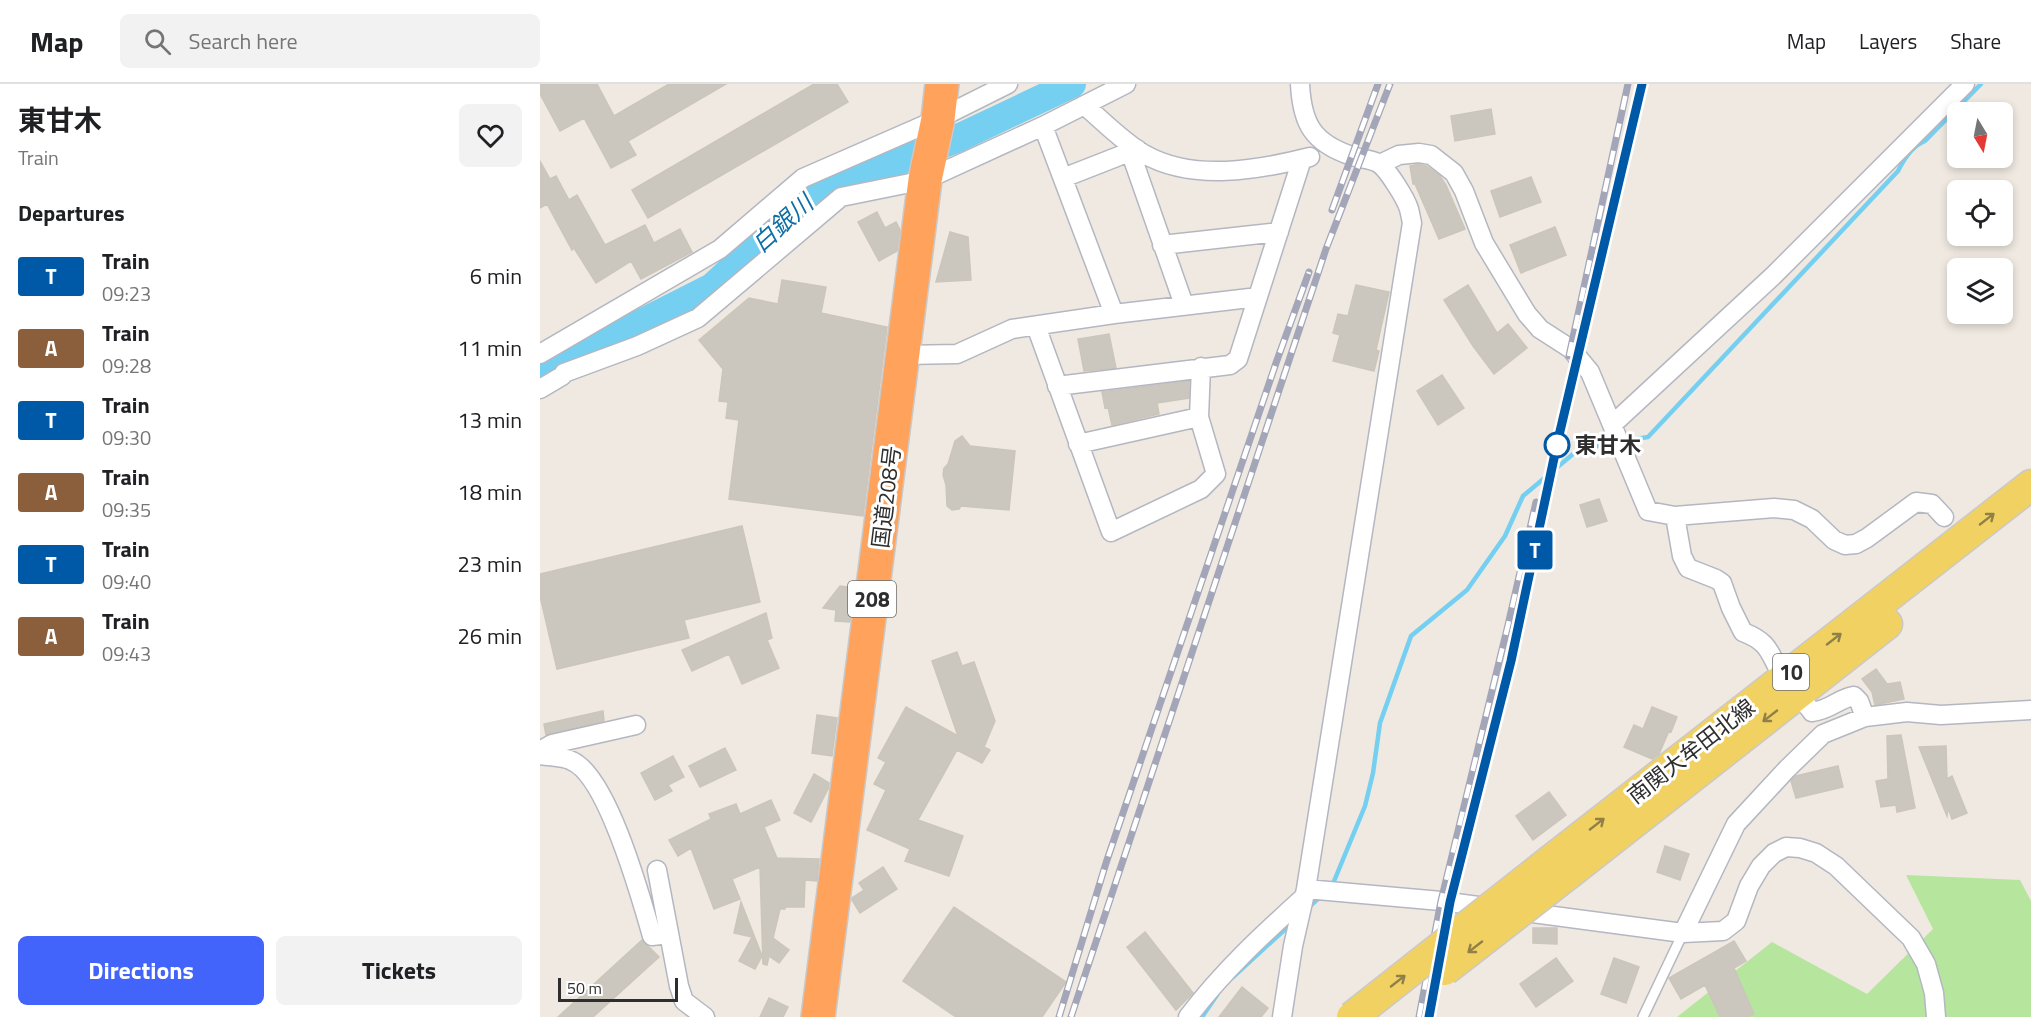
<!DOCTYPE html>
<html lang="en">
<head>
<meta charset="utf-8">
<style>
	body { margin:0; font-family:"Titillium Web","Noto Sans JP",sans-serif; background:#f2f2f2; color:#202124; height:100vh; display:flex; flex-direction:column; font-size:22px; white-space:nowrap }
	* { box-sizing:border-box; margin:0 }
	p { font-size:20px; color:#757577 }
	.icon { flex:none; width:33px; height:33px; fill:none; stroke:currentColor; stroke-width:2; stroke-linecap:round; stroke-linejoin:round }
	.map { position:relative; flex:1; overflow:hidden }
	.panel { display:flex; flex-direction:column; background:#fff; width:540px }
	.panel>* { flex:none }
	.badge { padding:0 12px; border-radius:4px; font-size:21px; line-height:39px }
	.needle { width:39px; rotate:170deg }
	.controls { position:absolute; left:1407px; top:18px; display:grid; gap:12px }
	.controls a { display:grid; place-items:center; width:66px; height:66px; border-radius:9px; background:#fff; box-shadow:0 3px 9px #0003; font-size:30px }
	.scale { position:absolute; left:18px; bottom:15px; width:120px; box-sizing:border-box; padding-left:6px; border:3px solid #2e2e2e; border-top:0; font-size:16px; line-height:21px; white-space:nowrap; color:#2e2e2e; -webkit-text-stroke:4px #fff; paint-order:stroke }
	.map>.badge { position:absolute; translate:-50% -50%; box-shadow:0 0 0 3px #fff }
	h2 { padding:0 18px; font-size:22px; line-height:54px }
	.round { display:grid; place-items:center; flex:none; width:63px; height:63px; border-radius:9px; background:#f2f2f2 }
	.summary { display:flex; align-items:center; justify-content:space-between; height:102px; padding:0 18px }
	h1 { font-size:28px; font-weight:700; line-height:45px }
	.button { display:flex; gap:12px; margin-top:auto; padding:12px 18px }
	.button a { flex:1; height:69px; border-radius:9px; background:#4264fb; color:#fff; font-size:24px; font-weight:700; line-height:69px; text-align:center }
	.button a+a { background:#f2f2f2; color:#202124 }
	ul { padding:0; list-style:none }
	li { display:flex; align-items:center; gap:18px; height:72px; padding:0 18px }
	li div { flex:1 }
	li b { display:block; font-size:22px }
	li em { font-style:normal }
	li .badge { min-width:66px; font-weight:700; text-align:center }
	header { display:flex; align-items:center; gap:36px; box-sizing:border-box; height:84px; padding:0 30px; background:#fff; border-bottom:2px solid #e0e0e0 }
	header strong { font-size:28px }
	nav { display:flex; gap:33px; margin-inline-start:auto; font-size:21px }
	.search { width:420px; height:54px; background:#f2f2f2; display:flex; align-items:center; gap:15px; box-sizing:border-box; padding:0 21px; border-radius:9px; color:#757577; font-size:22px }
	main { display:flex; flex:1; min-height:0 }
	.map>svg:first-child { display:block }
</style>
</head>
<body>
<header>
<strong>Map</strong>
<div class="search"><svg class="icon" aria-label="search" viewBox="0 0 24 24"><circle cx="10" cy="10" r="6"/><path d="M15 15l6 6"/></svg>Search here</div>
<nav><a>Map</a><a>Layers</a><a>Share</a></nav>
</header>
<main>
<section class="panel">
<div class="summary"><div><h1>東甘木</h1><p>Train</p></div><a class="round"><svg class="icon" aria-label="heart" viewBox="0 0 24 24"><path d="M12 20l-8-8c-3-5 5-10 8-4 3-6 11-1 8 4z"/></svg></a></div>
<h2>Departures</h2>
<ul>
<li><span class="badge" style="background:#0059a6;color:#fff">T</span><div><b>Train</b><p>09:23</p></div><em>6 min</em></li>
<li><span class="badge" style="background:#8b5e3c;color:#fff">A</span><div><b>Train</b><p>09:28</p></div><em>11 min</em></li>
<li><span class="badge" style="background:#0059a6;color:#fff">T</span><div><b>Train</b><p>09:30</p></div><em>13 min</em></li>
<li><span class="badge" style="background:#8b5e3c;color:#fff">A</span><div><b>Train</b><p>09:35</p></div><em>18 min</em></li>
<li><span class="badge" style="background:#0059a6;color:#fff">T</span><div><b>Train</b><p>09:40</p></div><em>23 min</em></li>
<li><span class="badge" style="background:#8b5e3c;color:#fff">A</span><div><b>Train</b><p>09:43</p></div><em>26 min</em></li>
</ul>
<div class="button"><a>Directions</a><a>Tickets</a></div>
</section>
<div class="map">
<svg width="1491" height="933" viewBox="0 0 1491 933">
	<rect width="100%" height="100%" fill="#efe9e1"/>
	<path fill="#b6e59e" d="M1366 791 1480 796 1491 817V933H1137L1232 858 1327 910 1393 845Z"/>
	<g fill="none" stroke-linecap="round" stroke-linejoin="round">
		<path stroke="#75cff0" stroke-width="4.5" d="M1084 357 1108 353 1358 87C1364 75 1372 62 1385 57L1441 0
			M792 802 825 722 833 689 840 639 871 552 927 506 965 452 983 412 1039 365 1075 359
			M768 824 782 811
			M693 893 753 838
			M662 933 677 911"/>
		<path stroke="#75cff0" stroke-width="28" d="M0 290 172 203 273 110 414 56 532 0"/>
	</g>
	<path fill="#cbc7bf" stroke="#cbc5ba" stroke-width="1.5" d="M0 0H57L74 32 129 0H186L88 57 96 71 71 84 44 34 20 47 0 10Z
		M274 0H297L308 18 108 134 92 106Z
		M951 25 955 50 915 57 911 32Z
		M0 77 10 95 16 92 29 116 37 111 65 161 105 141 114 159 140 145 152 168 101 195 91 177 56 199 34 164 32 166 7 120 0 124Z
		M879 80 886 82 900 92 906 101 925 145 899 155 875 100H873L870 82Z
		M991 93 1001 118 960 133 951 107Z
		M337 128 345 144 356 138 360 146 357 167 339 177 318 138Z
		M1015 143 1026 171 981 189 970 161Z
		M410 148 428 153 431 196 396 198Z
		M242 196 286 203 281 229 347 243 323 432 189 415 199 336 186 334 188 318 179 317 183 285 159 256 209 214 238 220Z
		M816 201 849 208 836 266 839 267 834 287 793 277 800 251 793 249 798 230 808 232Z
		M928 201 957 249 968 240 987 264 954 290 933 262 904 216Z
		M569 250 576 284 544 287 538 255Z
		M902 291 924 324 898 341 877 307Z
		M649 297V314L617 319 619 330 572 341 568 323 565 324 562 308Z
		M422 352 430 362 475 367 469 426 421 422 419 425 412 426 407 422 406 401 403 391 404 384 408 380 415 357Z
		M1059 415 1067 437 1047 443 1040 421Z
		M202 442 220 518 144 536 149 554 17 585 0 512V490Z
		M300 502 314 504 310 538 295 537 296 526 283 524Z
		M226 529 232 554 227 556 239 584 202 600 189 570 152 587 142 566Z
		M417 568 422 582 434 578 455 637 444 663 450 666 442 679 417 666 378 736 423 752 409 792 365 777 370 765 327 746 346 706 334 700 346 678 338 674 366 623 418 652 392 577Z
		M1336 585 1347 600 1360 598 1364 615 1335 621 1332 608 1322 595Z
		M1112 623 1137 633 1131 648 1129 647 1119 670 1112 675 1084 663 1094 641 1103 645Z
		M63 627 64 637 6 651 4 640Z
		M277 631 297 634 292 672 272 669Z
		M1361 651 1375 724 1357 728 1356 721 1341 723 1336 697 1348 695 1347 652Z
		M1406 662 1407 695 1412 692 1427 729 1412 735 1408 724 1407 732 1379 663Z
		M185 664 196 686 160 703 149 682Z
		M133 672 144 693 128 701 132 707 115 716 101 689Z
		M1298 682 1303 703 1256 714 1251 697 1256 692Z
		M274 690 289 699 288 705 271 738 254 729Z
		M1009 708 1026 731 993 756 976 732Z
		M231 716 240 736 224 743 237 774 279 775 277 797 265 796 264 823H245V825H240L233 854 249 866 239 879 229 872 227 881 223 880 220 783 192 795 200 815 174 825 151 764 138 772 129 756 171 735 169 730 196 720 200 730Z
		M1125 762 1149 770 1140 796 1117 788Z
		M343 783 357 805 320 829 312 816V814L324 806 319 799Z
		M201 818 222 872 215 885 199 877 212 853 194 849Z
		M414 823 526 898 502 933H416L363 897Z
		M993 844H1017V860L993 859Z
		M605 848 653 909 636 926 587 863Z
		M102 856 119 873 53 933H18Z
		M1194 857 1206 877 1194 884 1214 930 1207 933H1180L1165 901 1141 915 1129 894Z
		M1016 874 1033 897 996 923 980 900Z
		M1074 874 1099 883 1086 919 1061 910Z
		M702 903 728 924 721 933H679Z
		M229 914 248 923 243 933H220Z"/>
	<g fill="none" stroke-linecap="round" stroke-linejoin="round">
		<g stroke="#b4b7c1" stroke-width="12">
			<path id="lane" d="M1103 933 1143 849"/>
		</g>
		<g stroke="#b4b7c1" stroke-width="21">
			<path id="street" d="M544 21C563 37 583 58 604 70 653 98 719 86 770 73
				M503 42 574 230
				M590 67 644 221
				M840 80 859 71 879 69 891 71 914 89 924 107 944 159 987 230 1000 245 1031 265 1050 288 1108 427 1135 432 1234 424 1254 426 1272 435 1294 456 1305 461 1316 460 1327 454 1376 418 1392 420 1404 433
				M523 94 597 65
				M622 161 739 148
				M496 242 571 448 661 405 676 390 659 333 661 283
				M0 270 180 165 263 94 398 35 468 0
				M364 271 417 270 472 245 574 230 718 213
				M517 302 690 281 698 275 762 75
				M0 305 22 292 24 289 97 262 158 234 301 113 385 96 503 42 586 0
				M1073 340 1234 191 1425 0
				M538 360 659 333
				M1135 432 1142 472 1148 484 1176 495 1182 499 1191 524 1203 548C1234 560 1228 572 1245 595 1254 606 1264 617 1272 628 1291 626 1299 614 1314 612L1319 617 1325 633
				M0 667 12 660 96 641
				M0 671C10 673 23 672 32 677 68 693 101 814 112 852L129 850
				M117 786 139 902 144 917 165 933
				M766 805 901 817 1143 849 1183 847 1196 837 1209 802 1221 782 1234 769 1246 763 1260 764 1276 769 1296 782 1371 854 1386 880 1394 909 1396 933
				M1143 849 1196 740 1247 685 1283 650 1325 633 1367 628 1401 631 1491 626
				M648 933C682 888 722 851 764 813
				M742 933 753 862 766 805 872 139C871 134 870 129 869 125 866 115 847 84 838 79 831 75 820 75 812 72 773 59 762 40 760 0"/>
		</g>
		<g stroke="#c9c9c9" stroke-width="33">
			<path id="primary" d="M1011 776 1491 401
				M1031 788 1347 540"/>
		</g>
		<g stroke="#c9c9c9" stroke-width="36">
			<path id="highway" d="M278 933 385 96 398 35 402 0"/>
		</g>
		<use href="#lane" stroke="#fff" stroke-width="9"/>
		<use href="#street" stroke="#fff" stroke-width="18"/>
		<use href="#primary" stroke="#f2d163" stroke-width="30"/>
		<use href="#highway" stroke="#ffa35c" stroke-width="33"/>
		<g stroke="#a3a6b8" stroke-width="7">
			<path id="rail" d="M792 126 838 0
				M1029 272 1088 0
				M519 933 566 779 736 279 769 188
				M531 933 786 165 850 0
				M879 933 901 817 968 541 996 418
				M889 933 910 818 977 555 1017 360 1102 0"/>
		</g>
		<use href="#rail" stroke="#fff" stroke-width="4.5" stroke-dasharray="14" stroke-linecap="butt"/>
		<g stroke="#c9c9c9" stroke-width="33" stroke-linecap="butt">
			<path id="primary-bridge" d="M905 886 1031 788
				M812 933 1011 776"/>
		</g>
		<use href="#primary-bridge" stroke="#f2d163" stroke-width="30"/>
	</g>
	<defs><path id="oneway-shaft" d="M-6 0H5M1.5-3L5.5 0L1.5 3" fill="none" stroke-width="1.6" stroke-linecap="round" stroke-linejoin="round" transform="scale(1.5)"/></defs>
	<g stroke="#908048">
		<use href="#oneway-shaft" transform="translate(1447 435) rotate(-38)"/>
		<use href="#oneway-shaft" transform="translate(1294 555) rotate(-38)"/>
		<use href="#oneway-shaft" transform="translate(1230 632) rotate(142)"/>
		<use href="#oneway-shaft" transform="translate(1057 740) rotate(-38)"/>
		<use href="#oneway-shaft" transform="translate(935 863) rotate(142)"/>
		<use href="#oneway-shaft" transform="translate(858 897) rotate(-38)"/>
	</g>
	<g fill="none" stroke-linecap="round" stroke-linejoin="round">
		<g stroke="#fff" stroke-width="14">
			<path id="line" d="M889 933 910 818 971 577 1017 360 1102 0"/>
		</g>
		<use href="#line" stroke="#0059a6" stroke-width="9"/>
	</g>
	<circle fill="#fff" stroke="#0059a6" stroke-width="3" cx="1017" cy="361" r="12"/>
	<g text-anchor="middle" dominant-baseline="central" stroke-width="6" stroke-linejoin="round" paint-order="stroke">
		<g fill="#fff" stroke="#6d6d6d" stroke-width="1.5">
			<rect x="308" y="497" width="48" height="36" rx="4.5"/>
			<rect x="1233" y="570" width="36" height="36" rx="4.5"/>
		</g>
		<g font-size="21" font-weight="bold" fill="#2e2e2e">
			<text x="332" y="515">208</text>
			<text x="1251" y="588">10</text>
		</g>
		<g font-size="22" font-weight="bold" fill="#2e2e2e" stroke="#fff" text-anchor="start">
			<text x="1035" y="361">東甘木</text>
		</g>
		<g font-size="22" fill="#2e2e2e" stroke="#fff">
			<text transform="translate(346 413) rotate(-83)">国道208号</text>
			<text transform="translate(1151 667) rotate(-38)">南関大牟田北線</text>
		</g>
		<g font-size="24" font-style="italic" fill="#0d6fa3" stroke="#fff">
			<text transform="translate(242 139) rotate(-42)">白銀川</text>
		</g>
	</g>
</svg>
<div class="controls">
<a><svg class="needle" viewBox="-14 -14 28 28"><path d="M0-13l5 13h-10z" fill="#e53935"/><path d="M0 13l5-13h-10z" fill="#757577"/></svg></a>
<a><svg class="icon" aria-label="locate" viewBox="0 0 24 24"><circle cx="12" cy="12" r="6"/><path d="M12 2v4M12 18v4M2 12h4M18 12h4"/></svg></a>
<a><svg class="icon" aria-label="layers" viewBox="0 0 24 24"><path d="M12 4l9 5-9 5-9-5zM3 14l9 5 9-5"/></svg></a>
</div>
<div class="scale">50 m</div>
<b class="badge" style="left:995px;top:466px;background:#0059a6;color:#fff">T</b>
</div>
</main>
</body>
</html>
